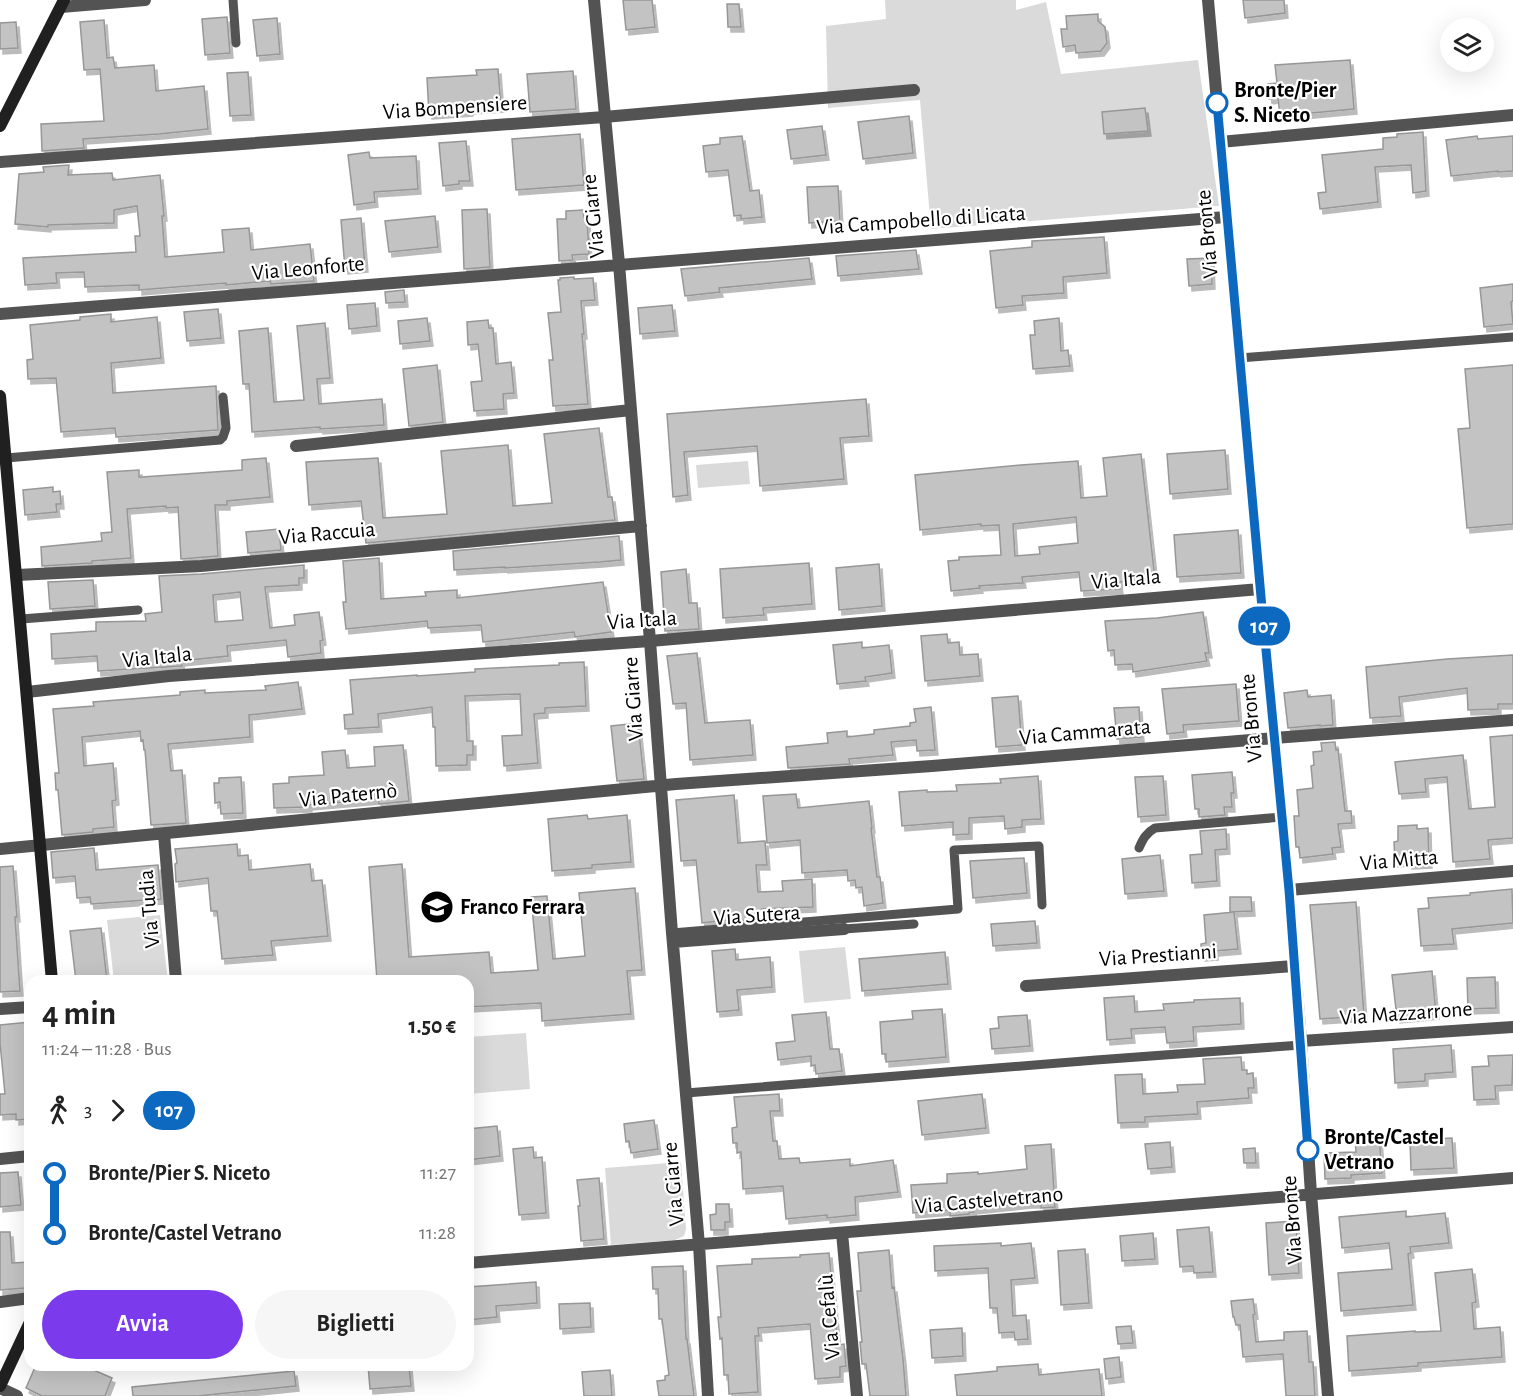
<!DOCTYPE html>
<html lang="it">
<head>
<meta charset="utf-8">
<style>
	body { margin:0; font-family:"Alegreya Sans",sans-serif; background:#f6f6f6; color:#222; height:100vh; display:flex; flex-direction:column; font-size:22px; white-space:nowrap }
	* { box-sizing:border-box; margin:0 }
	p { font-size:20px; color:#767676 }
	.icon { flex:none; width:33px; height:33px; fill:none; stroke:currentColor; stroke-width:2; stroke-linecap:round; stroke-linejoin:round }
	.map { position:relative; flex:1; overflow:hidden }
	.panel { position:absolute; left:24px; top:975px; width:450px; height:396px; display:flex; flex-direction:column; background:#fff; border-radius:18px; box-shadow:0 6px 24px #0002 }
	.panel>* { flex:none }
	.badge { padding:0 12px; border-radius:20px; font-size:21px; line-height:39px }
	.fabs { position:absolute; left:1440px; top:18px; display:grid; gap:12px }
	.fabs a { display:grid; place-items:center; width:54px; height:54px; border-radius:50%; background:#fff; box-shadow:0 6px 24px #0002; font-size:30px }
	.map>.badge { position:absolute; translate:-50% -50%; box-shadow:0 0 0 3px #fff }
	.legs { display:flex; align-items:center; gap:9px; height:66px; padding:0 18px; font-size:20px }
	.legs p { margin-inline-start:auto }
	.summary { display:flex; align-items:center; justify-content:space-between; height:102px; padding:0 18px }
	h1 { font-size:33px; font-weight:700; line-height:45px }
	.cta { display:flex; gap:12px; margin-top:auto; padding:12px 18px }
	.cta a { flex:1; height:69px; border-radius:36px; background:#7c3aed; color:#fff; font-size:24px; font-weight:700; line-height:69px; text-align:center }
	.cta a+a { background:#f6f6f6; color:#222 }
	ul { padding:0 18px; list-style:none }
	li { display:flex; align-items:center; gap:21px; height:60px; font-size:22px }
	li i { display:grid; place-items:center; width:9px; height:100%; margin:0 8px; background:currentColor }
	li i::after { content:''; width:15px; height:15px; margin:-8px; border:4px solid; border-radius:50%; background:#fff }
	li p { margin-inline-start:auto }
	li:first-child i { background:linear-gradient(#0000 50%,currentColor 0) }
	li:last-child i { background:linear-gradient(currentColor 50%,#0000 0) }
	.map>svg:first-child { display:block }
</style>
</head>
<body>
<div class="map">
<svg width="1513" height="1396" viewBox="0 0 1513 1396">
	<defs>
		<filter id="shadow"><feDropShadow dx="3" dy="5" stdDeviation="0" flood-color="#0004"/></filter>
	</defs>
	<rect width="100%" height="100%" fill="#fff"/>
	<path fill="#dadada" d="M885 0H1016V10L1046 2 1061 74 1198 60 1219 206 931 229 920 100 828 108 826 26 886 19Z
		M748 461 750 484 698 488 696 465Z
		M160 915 168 981H114L107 920Z
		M845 947 851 999 804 1003 799 951Z
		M526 1033 530 1089 468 1094V1037Z
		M681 1162 686 1229 684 1236 675 1240 611 1245 605 1168Z"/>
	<path fill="#c3c3c3" stroke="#979797" stroke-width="1.5" fill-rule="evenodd" filter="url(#shadow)" d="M623 0H652L655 27 626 30Z
		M1243 0H1284L1285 13 1245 18Z
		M727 4H739L741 27H728Z
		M1098 14V21L1105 27 1107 43 1101 51 1076 53 1075 45 1063 47 1061 29H1067L1066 16Z
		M227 17 230 53 205 55 202 19Z
		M277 18 280 54 257 56 253 20Z
		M104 20 107 58 113 57 115 68 154 65 156 91 204 86 208 129 159 134 83 139 84 148 42 151 41 124 104 121 100 69 84 70 80 22Z
		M16 22 18 48 0 49V23Z
		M1350 60 1354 109 1280 116 1278 98 1269 99 1268 84 1277 83 1275 65Z
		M498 69 501 107 470 109V111L429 114 427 78 477 75 476 70Z
		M573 71 576 109 530 112 527 74Z
		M248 72 251 115 230 116 227 73Z
		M1145 108 1148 131 1104 134 1102 112Z
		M909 116 913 153 863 159 858 122Z
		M822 126 826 155 791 159 787 130Z
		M1423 132 1426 191 1413 193 1411 165 1375 167 1378 202 1320 209 1318 193 1326 192 1322 155 1383 149V138L1397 137V134Z
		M580 134 584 185 516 190 512 139Z
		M742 136 750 191 759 190 762 217 741 219V215L734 216 728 170 706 172 703 146 720 144V138Z
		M1477 136 1478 139 1513 136V171L1498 172V171L1451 176 1446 140Z
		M466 141 470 181H459V184L443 186 439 143Z
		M369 152 370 158 416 156 418 189 374 192 375 202 354 205 348 155Z
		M69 165 68 175 112 173 113 180 160 175 164 216H162L165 257 224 252 222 230 249 228 251 250 310 244 314 281 271 284 270 281 226 285V283L139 290V285L85 287 84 272 56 273 57 283 25 285 23 258 136 252 135 236H140L137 206 114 210V223L48 225V227L15 224 19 174 44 172 43 167Z
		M838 186 840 221 809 223 807 187Z
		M487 209 490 267 464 269 462 210Z
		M583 210 584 218H587L589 254 572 255 573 260 559 261 557 219H566V211Z
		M435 216 438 247 389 252 385 221Z
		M361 218 365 267 345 269 341 220Z
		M1104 237 1107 273 1063 277 1064 293 1022 296 1023 305 996 308 990 251 1032 247V241Z
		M916 250 919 269 838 276 836 256Z
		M809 258 812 279 719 288 720 292 685 296 681 269Z
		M1211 258 1212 284 1189 286 1187 259Z
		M574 277V279L593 278 595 300 581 301 584 334H582L588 404 553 406 549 360H553L548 313 561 312 558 280H560V278Z
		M1513 284V301L1511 302 1513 324 1484 327 1480 288Z
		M404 290 405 302 386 303 385 292Z
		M375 303 377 326 349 329 347 305Z
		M672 305 675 331 640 334 638 308Z
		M218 309 221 338 187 341 184 312Z
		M111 314V322L157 317 161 358 111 363 113 393 216 386 218 430 116 437 115 428 61 432 56 378 28 379 27 360 33 359 30 325 80 320V317Z
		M427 318 430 341 400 344 398 321Z
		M1059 318 1061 351 1068 350 1070 366 1033 369 1030 335H1035L1034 321Z
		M488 320 489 328H493L496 364 511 362 514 393 503 394 504 409 474 411 471 382 482 381 478 344 468 345 467 322Z
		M325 323 330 378 317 379 319 404 382 399 384 425 320 429V427L252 432 249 384H243L239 331 268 328 274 402 304 400 297 326Z
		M437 365 443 422 409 426 403 369Z
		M1513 365V524L1467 528 1458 429 1470 428 1465 369Z
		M866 399 869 436 840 438 844 479 760 486 757 446 684 452 688 495 673 497 667 414Z
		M599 428 608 497H612L615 520 366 543 361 501 309 505 306 462 378 458 383 518 447 514 441 451 508 445 513 506 552 503 544 434Z
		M1225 450 1228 489 1170 494 1167 454Z
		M1141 454 1155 579 1119 582 1120 589 1081 591 1079 572 1022 577 1023 583 979 586 980 588 951 591 948 561 959 560V557L1001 555 999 525 981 526V524L920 530 915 475 1021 465 1078 461 1081 498 1107 496 1103 458ZM1076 517 1078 543 1039 547 1040 554 1015 556 1013 524Z
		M266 458 270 497 227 501V505H215L218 556 181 559 178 507 166 508V506L127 509 131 558 92 561V563L42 566 41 547 102 541 101 533 112 532 107 472 139 470V477H142L242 470V460Z
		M53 487V492L60 491 61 504H56L57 512 25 515 23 490Z
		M279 529 281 550 248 553 246 532Z
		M1238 530 1241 573 1177 577 1174 535Z
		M619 536 621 560 600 562 505 568V567L454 570 453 551Z
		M379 558 381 599 426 596 425 592 457 590V598L603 582 611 632 575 637 574 632 483 642 481 625 428 628 427 621 346 629 343 602H346L343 561Z
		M809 563 812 604 763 608 764 615 723 618 720 569Z
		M879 564 882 606 839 610 836 568Z
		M304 565V578H299V585L265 587 270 628 295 625 294 615 319 612 323 640 320 641 321 653 288 657 286 640 227 646 228 656 181 661 182 666 98 671 97 656 52 659 51 634 96 631V622L146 621 145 614 162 612 159 576 201 574ZM240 592 243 620 215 622 213 595Z
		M686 569 689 603H697L699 629 665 631 661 572Z
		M93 580 95 606 50 609 48 582Z
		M1203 612 1209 653H1205L1207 661 1133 672 1132 664 1115 665 1114 650 1108 651 1105 621 1157 618Z
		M947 634 948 643 959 642 960 655 978 654 980 676 925 681 921 636Z
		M862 642V648L889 645 892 673 865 677 866 681 837 684 833 645Z
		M697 653 705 723 750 720 753 755 690 760 686 703 673 704 667 656Z
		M1513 655V704H1498V709L1468 710 1467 688 1399 697 1401 716 1370 718 1366 667 1447 659Z
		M584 662 586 706 545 708V713L534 714 538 763 504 766 502 736 522 735 520 694 465 696 467 741H473V755H467V765L436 766 435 727H433L432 707 378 714 379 727 345 729 344 715 353 714 350 680 417 675V676L475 672V669L559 665V663Z
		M298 682 302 709 249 715 250 737 168 744 171 771 182 770 186 823 151 825 145 750H144L143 740 141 741 140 731 82 737 84 766 113 763 116 800 112 801 114 827 93 829V832L62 835 58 790H56L55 773H59L53 709 94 706 93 702 180 695V692L205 690V693L266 690 265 686Z
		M1236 684 1239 721 1183 725 1184 732 1167 734 1162 689Z
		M1307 690 1308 697 1331 695 1333 725 1320 726V725L1288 728 1284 693Z
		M1018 696 1022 745 996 747 992 698Z
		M931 707 935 750 917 751 916 740 891 742 893 755 849 759 850 764 788 768 786 747 828 743 827 733 847 731V737L874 734V730L910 726V723L916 722 914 709Z
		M1139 707 1141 737 1117 739 1114 708Z
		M638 723 644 779 617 781 611 726Z
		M1513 735V838L1488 840 1490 859 1453 862 1447 777 1425 779 1426 792 1399 794 1395 762 1463 755 1469 809 1495 807 1490 737Z
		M1335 742 1336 750 1338 749 1345 811H1351L1352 823 1338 824 1341 847 1332 848 1333 854 1300 858 1299 847H1296L1294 816H1299L1297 790 1313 788 1311 766 1314 765 1313 752 1322 751 1321 743Z
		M403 745 409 801 379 804 378 799 309 805V807L274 808 273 784 289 783V777L324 775 322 752 345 750 347 768 375 766 374 747Z
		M1232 772 1234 793H1231L1232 807H1224L1225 815 1199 817V809H1195L1192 775Z
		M1038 776 1041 819 1022 820V827L1005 829 1004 816 969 818V834L953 835V822L902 826 899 792 927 790V792L957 791 956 785 1001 783 1000 779Z
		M1163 776 1166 815 1138 817 1135 777Z
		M241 777 243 813 221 814 220 802 215 803 214 783H219V778Z
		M796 794 798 808 869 801 872 828H871L877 877H880L883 903 864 906 862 887 856 888 855 880 848 881 847 870 802 873 800 840 767 843 763 796Z
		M734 795 738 843 765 841 767 865H756L758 892 783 891 782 881 812 879 813 907 762 909 763 919 738 921 737 919 702 923 696 860 681 861 676 800Z
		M587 815 588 819 627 815 631 862 592 865V868L552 871 548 819Z
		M1417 825V829L1428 828 1429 863 1409 864V861L1395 862 1394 842 1398 841V826Z
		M1226 829 1227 849 1215 850 1217 881 1192 883 1190 855 1202 854 1200 831Z
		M237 844 238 856 248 855 249 870 310 864 312 881 322 880 328 936 271 941 273 955 222 959 217 911H211L208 878 176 882 175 864 177 863 175 849Z
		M94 848 96 870 158 865 161 899 91 904 90 897 77 898 75 876 53 878 51 852Z
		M1160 855 1164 891 1125 894 1122 859Z
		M1024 858 1027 893 973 898 970 861Z
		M402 864 409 957 489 952 491 973 538 970 531 897 547 896 553 959 585 956 579 893 635 888 642 970 627 971 631 1014 542 1021 541 1003 468 1007V981H377L369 867Z
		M13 866 17 917H15L20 991 0 992V867Z
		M1512 889 1513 923 1452 929 1454 944 1421 946 1418 909 1429 908 1428 898 1470 895V893Z
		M1230 897H1251L1252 911 1230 912Z
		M1356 902 1364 1016 1320 1019 1310 905Z
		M1234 912 1238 949 1215 951V955L1202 956 1201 944 1206 943 1204 915Z
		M1035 921 1037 943 993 946 991 924Z
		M101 928 107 981H76L70 931Z
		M735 949 736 960 770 957 772 987 737 990 739 1010 717 1012 712 951Z
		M945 952 948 984 862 991 859 959Z
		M1432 971 1436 1014 1397 1018 1392 975Z
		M1495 977 1496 1008 1468 1009 1467 978Z
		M1134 996 1135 1012 1164 1010 1163 1004 1194 1002V1000L1240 998 1241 1024 1193 1027 1194 1041 1167 1043 1165 1027 1131 1029 1132 1038 1107 1040 1104 998Z
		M942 1009 946 1057 886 1062V1054H882L880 1022 913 1019 912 1011Z
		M826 1012 830 1049H839L842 1071 816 1074 815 1065 811 1066V1056L778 1060 776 1043 795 1041 792 1015Z
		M1027 1015 1030 1046 992 1049 990 1029 999 1028 998 1017Z
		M30 1022V1119L16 1120V1114L0 1115V1094H5L0 1043V1025Z
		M1451 1045 1453 1072 1425 1074V1081L1395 1083 1393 1049Z
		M1513 1055 1512 1085 1495 1086 1496 1099 1474 1100 1472 1067 1489 1066 1488 1056Z
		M1241 1057 1242 1070H1247V1074L1253 1073 1254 1088H1248L1249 1098 1197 1102 1198 1114 1145 1117V1122L1118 1123 1115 1075 1142 1074 1143 1094 1178 1092 1177 1085 1205 1084 1203 1059Z
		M779 1094 780 1111H770L773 1141H777L779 1159 799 1158 800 1163 850 1159V1166L893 1160 898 1192 855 1197 856 1215 827 1218V1215L786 1219 783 1186 743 1189 741 1152 737 1153V1143H733L732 1128 737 1127 734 1097Z
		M982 1094 986 1128 922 1135 918 1101Z
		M654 1120 658 1149 631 1153 629 1141 626 1142 624 1124Z
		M497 1126 500 1156 468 1160V1129Z
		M1379 1136 1382 1173 1351 1175V1178L1325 1179 1324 1153 1356 1152 1355 1137Z
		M1452 1138 1454 1168 1411 1170 1410 1140Z
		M1170 1142 1172 1167 1148 1169 1145 1144Z
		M1051 1144 1055 1207 1041 1208V1203H1029L973 1209 974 1212 969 1213V1214L950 1216V1210L913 1213 911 1185 947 1183V1174L978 1172V1174L1027 1169 1025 1146Z
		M533 1147 534 1158 542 1157 546 1213 519 1215 513 1149Z
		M1255 1148 1256 1163H1244L1243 1149Z
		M18 1172 21 1205 0 1207V1173Z
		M599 1178 604 1239 581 1241 578 1206H580L577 1180Z
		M716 1204H729L730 1222H725V1230H711L710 1215 716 1214Z
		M1406 1211V1217L1445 1213 1449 1243 1410 1247 1411 1253 1408 1254 1413 1305 1341 1311 1338 1273 1392 1269 1389 1243 1342 1248 1339 1217Z
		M1296 1221 1299 1273 1269 1275 1266 1223Z
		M1209 1227 1213 1272 1194 1273 1193 1266 1180 1267 1177 1230Z
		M0 1232H10L12 1263 30 1262V1276L25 1288 0 1290Z
		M1153 1233 1155 1259 1122 1261 1120 1236Z
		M1001 1243V1246L1031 1243 1035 1278 1011 1280 1013 1316 1026 1315 1028 1339 1015 1340 1014 1332 999 1333 997 1308H990L988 1268 935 1271 934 1246Z
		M1085 1249 1089 1303 1061 1305 1058 1251Z
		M889 1250 892 1288 894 1287 903 1359 906 1396H870L866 1364H862L860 1342H862L857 1291H861L858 1253Z
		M829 1253 838 1345 844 1344 846 1366 840 1367V1377L815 1379 810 1324 758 1328 759 1336H755L758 1392 729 1394 728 1375H724L722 1338 720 1339 718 1317H721L717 1266 752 1264V1259L800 1257V1255Z
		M683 1266 686 1339H687L694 1396H659L657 1381 665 1380V1376L669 1375 662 1319H659L658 1289H653L652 1267Z
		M1472 1269 1476 1302 1472 1303 1474 1329 1500 1327 1502 1357 1418 1363V1366L1349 1371 1347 1336 1415 1331V1332L1441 1331 1435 1273Z
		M536 1282 537 1303 496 1306 497 1317 468 1320V1287Z
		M1253 1299 1255 1314 1253 1315 1256 1342 1284 1340V1332L1307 1331 1309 1362H1313L1315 1396H1286L1283 1354 1243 1357 1240 1325H1236L1234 1317H1233L1231 1301Z
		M590 1303 591 1327 560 1329 559 1304Z
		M1131 1326 1133 1343 1118 1344 1116 1327Z
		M962 1328 963 1356 932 1358 930 1330Z
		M1119 1357 1121 1377 1106 1379 1104 1359Z
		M1038 1364 1039 1375 1099 1369 1102 1396H957L955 1375 997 1371V1367Z
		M36 1365H82L112 1378 105 1396H42L26 1388Z
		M368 1365H409L411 1386 370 1389Z
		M610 1370 612 1396H584L582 1372Z
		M294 1371 296 1386 198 1396H133L132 1387Z"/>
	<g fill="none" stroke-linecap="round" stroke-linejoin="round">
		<path stroke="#535353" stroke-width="9" d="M233 0 236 43
			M1239 358 1513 337
			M6 458 220 440 223 437 226 428 223 397
			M21 619 138 610
			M1139 848C1143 839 1146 833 1155 828L1282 817
			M844 929 914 924
			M672 933 958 909 954 850 1039 846 1042 905
			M686 1093 1096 1060 1301 1045"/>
		<path stroke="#535353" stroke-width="12" d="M594 0 619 264 650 641 672 933 699 1245 708 1396
			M1208 0 1260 589 1289 890 1301 1041 1311 1194 1328 1396
			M61 7 145 0
			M1220 142 1513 115
			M0 162 604 117 914 90
			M0 314 1226 217
			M296 446 631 410
			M17 575 201 566 641 526
			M27 692 169 676 650 641 1260 589
			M164 834 176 981
			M0 849 676 784 932 766 1274 738 1513 720
			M1289 890 1513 871
			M673 942 844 929
			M1026 986 1294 966
			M0 1009 30 1007
			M1301 1041 1513 1027
			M0 1159 30 1156
			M842 1233 857 1396
			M468 1263 1513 1178
			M0 1302 30 1298
			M0 1388 17 1396"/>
		<path stroke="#202020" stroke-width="12" d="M0 126 64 0
			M0 396 52 981
			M0 1386 30 1322"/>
	</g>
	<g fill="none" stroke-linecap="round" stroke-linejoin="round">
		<g stroke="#fff" stroke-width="14">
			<path id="line-1" d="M1217 103 1262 608 1289 890 1308 1150"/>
		</g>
		<use href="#line-1" stroke="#0c69bf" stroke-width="9"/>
	</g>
	<defs>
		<g id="school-disc" transform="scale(1.725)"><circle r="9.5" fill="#000" stroke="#fff"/><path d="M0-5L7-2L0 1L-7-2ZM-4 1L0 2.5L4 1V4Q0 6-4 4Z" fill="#fff"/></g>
	</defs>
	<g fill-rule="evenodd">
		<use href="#school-disc" x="437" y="907"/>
	</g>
	<g fill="#fff" stroke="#0c69bf" stroke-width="3">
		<circle cx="1217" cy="103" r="10"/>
		<circle cx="1308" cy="1150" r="10"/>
	</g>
	<g text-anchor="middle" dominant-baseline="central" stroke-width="4.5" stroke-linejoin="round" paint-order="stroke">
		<g font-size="22" font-weight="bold" fill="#000" stroke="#fff" text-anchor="start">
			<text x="1234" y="90">Bronte/Pier<tspan x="1234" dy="25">S. Niceto</tspan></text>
			<text x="1324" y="1137">Bronte/Castel<tspan x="1324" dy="25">Vetrano</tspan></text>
		</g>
		<g font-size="22" fill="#000" stroke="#fff">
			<text transform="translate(455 107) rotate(-4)">Via Bompensiere</text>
			<text transform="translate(593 216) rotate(-96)">Via Giarre</text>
			<text transform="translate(921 220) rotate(-4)">Via Campobello di Licata</text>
			<text transform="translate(1207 234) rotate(-95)">Via Bronte</text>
			<text transform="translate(308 268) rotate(-5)">Via Leonforte</text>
			<text transform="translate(327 533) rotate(-5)">Via Raccuia</text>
			<text transform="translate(1126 579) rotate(-5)">Via Itala</text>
			<text transform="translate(642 620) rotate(-4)">Via Itala</text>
			<text transform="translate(157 657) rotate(-6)">Via Itala</text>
			<text transform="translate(633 699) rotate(-94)">Via Giarre</text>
			<text transform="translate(1251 718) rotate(-95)">Via Bronte</text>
			<text transform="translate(1085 732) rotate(-5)">Via Cammarata</text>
			<text transform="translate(348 795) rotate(-6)">Via Paternò</text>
			<text transform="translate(1399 860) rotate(-5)">Via Mitta</text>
			<text transform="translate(149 909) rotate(-95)">Via Tudia</text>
			<text transform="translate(757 915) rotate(-4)">Via Sutera</text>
			<text transform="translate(1158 955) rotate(-4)">Via Prestianni</text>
			<text transform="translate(1406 1013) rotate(-4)">Via Mazzarrone</text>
			<text transform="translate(673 1184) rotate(-95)">Via Giarre</text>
			<text transform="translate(989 1200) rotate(-5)">Via Castelvetrano</text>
			<text transform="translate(1292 1220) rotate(-94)">Via Bronte</text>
			<text transform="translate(829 1317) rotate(-95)">Via Cefalù</text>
		</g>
		<g font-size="22" font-weight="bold" fill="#000" stroke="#fff" text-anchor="start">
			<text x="460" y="907">Franco Ferrara</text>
		</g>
	</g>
</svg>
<div class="fabs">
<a><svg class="icon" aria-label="layers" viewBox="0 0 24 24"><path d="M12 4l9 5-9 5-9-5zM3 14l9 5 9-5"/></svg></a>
</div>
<b class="badge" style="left:1264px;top:626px;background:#0c69bf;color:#fff">107</b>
<section class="panel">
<div class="summary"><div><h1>4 min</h1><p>11:24 – 11:28 · Bus</p></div><b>1.50 €</b></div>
<div class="legs"><svg class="icon" aria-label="walk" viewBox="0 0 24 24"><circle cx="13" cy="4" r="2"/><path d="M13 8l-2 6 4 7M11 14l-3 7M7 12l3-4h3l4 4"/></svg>3<svg class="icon" aria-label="forward" viewBox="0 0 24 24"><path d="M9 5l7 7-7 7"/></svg><b class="badge" style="background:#0c69bf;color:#fff">107</b></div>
<ul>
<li><i style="color:#0c69bf"></i><b>Bronte/Pier S. Niceto</b><p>11:27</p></li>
<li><i style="color:#0c69bf"></i><b>Bronte/Castel Vetrano</b><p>11:28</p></li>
</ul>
<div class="cta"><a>Avvia</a><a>Biglietti</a></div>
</section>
</div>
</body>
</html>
